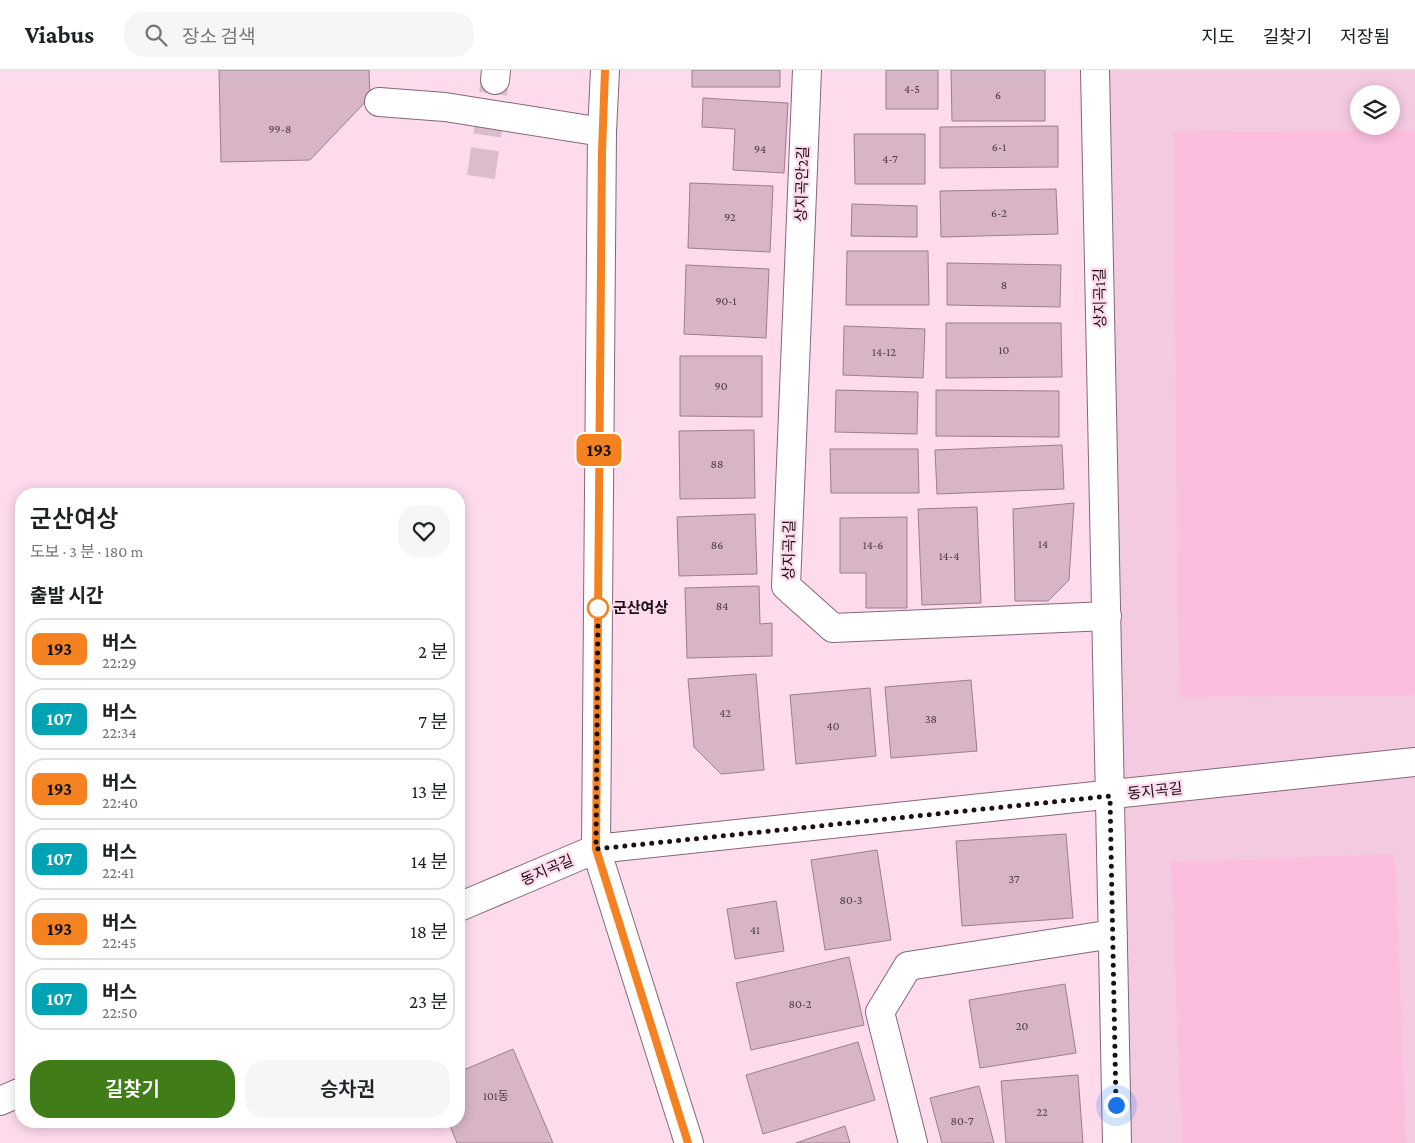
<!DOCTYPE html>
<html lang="ko">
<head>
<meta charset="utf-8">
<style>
	body { margin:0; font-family:"Crimson Pro","Noto Sans KR",serif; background:#f6f6f6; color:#202124; height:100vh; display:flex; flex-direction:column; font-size:19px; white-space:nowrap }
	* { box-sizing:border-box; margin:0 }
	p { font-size:16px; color:#757577 }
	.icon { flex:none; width:28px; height:28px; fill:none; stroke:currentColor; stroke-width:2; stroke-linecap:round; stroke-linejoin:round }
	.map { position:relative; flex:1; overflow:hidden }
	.sheet { position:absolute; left:15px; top:418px; width:450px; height:640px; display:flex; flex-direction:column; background:#fff; border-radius:20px; box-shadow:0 2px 12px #0003 }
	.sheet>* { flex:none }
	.badge { padding:0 10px; border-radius:8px; font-size:18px; line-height:32px }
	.fabs { position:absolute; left:1350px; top:15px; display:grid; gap:10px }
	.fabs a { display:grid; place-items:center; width:50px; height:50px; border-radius:50%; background:#fff; box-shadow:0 2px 12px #0003; font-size:25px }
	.you { position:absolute; width:25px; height:25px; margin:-12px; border:4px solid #fff; border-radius:50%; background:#1a73e8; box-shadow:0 0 0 8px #1a73e833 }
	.map>.badge { position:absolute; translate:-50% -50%; box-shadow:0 0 0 2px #fff }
	h2 { padding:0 15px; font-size:19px; line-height:45px }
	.round { display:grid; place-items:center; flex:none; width:52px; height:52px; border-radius:20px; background:#f6f6f6 }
	.overview { display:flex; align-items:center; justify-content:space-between; height:85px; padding:0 15px }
	h1 { font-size:24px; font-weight:600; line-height:38px }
	.button { display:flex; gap:10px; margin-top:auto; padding:10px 15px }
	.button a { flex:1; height:58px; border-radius:20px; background:#407c17; color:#fff; font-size:20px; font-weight:600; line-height:58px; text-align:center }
	.button a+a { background:#f6f6f6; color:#202124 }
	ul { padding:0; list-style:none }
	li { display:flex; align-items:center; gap:15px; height:62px; margin:0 10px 8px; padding:0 5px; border:2px solid #e0e0e0; border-radius:20px }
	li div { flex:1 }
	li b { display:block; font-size:19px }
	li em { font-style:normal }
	li .badge { min-width:55px; font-weight:700; text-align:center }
	header { display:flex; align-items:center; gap:30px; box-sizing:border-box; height:70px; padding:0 25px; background:#fff; border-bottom:1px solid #e0e0e0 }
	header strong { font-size:24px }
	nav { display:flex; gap:28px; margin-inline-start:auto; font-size:18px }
	.search { width:350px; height:45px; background:#f6f6f6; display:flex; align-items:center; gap:12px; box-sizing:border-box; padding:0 18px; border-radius:20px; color:#757577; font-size:19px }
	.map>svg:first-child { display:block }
</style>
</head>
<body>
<header>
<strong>Viabus</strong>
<div class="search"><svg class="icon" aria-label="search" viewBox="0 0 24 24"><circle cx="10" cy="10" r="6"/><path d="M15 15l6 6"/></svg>장소 검색</div>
<nav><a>지도</a><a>길찾기</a><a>저장됨</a></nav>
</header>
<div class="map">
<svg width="1415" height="1073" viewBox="0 0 1415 1073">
	<rect width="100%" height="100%" fill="#fddaec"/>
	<path fill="#f4cae0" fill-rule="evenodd" d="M1095 0H1415V1073H1117ZM1359 24H1391V56H1359Z"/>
	<path fill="#fbbede" d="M1415 60V625L1179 627 1173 62Z
		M1395 784 1406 1073H1182L1171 792Z"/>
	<path fill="#d7b5c6" stroke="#9d7d8e" d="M219 0H369L370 27 310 90 221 92Z
		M692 0H780V17H692Z
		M886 0H938V39H886Z
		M951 0H1045V51H952Z
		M703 28 788 33 784 103 733 100 735 59 702 57Z
		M1058 56V97L940 98V57Z
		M854 64H925V114H855Z
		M690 113 773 116 770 182 688 178Z
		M1056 119 1058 164 941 167 940 121Z
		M852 134 917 136V167L851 166Z
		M847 181H928L929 235H846Z
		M947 193 1061 195 1060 237 947 235Z
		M686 195 769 199 766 268 684 264Z
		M946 253H1061L1062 307 946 308Z
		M844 256 925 259 923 308 843 305Z
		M680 286H762V347L680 346Z
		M836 320 918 322 917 364 835 362Z
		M936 320 1059 321V367L936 366Z
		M754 360 755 428 680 429 679 361Z
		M1062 375 1064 419 937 424 935 380Z
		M830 379H918L919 423H831Z
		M1074 433 1069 510 1048 531H1015L1013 439Z
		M977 437 981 533 922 535 918 439Z
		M755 444 757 504 679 506 677 447Z
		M907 447V538H866V503H840V448Z
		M759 516 760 554 772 553V586L687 588 685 518Z
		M756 604 764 700 721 704 694 677 688 609Z
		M971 610 977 681 891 688 885 617Z
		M870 618 876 686 796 694 790 625Z
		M1066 764 1073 848 962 856 956 771Z
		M877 780 891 870 825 880 811 790Z
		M776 831 784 881 735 889 727 839Z
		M849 887 864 955 751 980 736 913Z
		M1065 914 1076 983 980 998 969 930Z
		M858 972 875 1030 763 1064 746 1005Z
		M513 979 553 1073H457L448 1051H459V1002Z
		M1078 1005 1083 1073H1006L1001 1011Z
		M979 1016 994 1073H942L930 1028Z
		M845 1056 850 1073H796Z"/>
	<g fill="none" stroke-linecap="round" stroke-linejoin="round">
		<path stroke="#dbbccc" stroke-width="28" stroke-dasharray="28 14" stroke-linecap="butt" d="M481 107 495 10"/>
		<g stroke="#856777" stroke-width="30">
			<path id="minor" d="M605 0 602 62 596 779 689 1073
				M807 0 786 516 833 558 1107 546
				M1095 0 1117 1073
				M495 10 496 0
				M379 32 445 37 602 62
				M459 837 596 779 1415 692
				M0 1031 21 1022
				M913 1073 880 942 908 896 1113 864"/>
		</g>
		<use href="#minor" stroke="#fff" stroke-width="28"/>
	</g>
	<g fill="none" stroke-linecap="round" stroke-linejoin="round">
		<g stroke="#fff" stroke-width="11">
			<path id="line" d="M605 0 602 82 596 779 688 1073"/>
		</g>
		<use href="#line" stroke="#f58220" stroke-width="8"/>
		<path stroke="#1c1017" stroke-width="5" stroke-dasharray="0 9" d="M598 538 596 779 1110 726 1116 1035"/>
	</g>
	<circle fill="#fff" stroke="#f58220" stroke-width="2.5" cx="598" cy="538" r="10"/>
	<g text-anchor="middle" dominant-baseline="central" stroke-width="4.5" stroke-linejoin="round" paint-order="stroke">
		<g font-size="12" fill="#4b3943">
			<text x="912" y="19">4-5</text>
			<text x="998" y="25">6</text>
			<text x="280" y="59">99-8</text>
			<text x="999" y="77">6-1</text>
			<text x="760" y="79">94</text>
			<text x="890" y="89">4-7</text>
			<text x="999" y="143">6-2</text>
			<text x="730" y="147">92</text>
			<text x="1004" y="215">8</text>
			<text x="726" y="231">90-1</text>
			<text x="1004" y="280">10</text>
			<text x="884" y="282">14-12</text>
			<text x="721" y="316">90</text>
			<text x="717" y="394">88</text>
			<text x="1043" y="474">14</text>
			<text x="717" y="475">86</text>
			<text x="873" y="475">14-6</text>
			<text x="949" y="486">14-4</text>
			<text x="722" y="536">84</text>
			<text x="725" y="643">42</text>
			<text x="931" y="649">38</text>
			<text x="833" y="656">40</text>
			<text x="1014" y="809">37</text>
			<text x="851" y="830">80-3</text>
			<text x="755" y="860">41</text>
			<text x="800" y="934">80-2</text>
			<text x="1022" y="956">20</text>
			<text x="496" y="1026">101동</text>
			<text x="1042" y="1042">22</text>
			<text x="962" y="1051">80-7</text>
		</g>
		<g font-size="15" fill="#1c1017" stroke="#fddaec">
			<text transform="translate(802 114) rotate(-88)">상지곡안2길</text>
			<text transform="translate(1100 228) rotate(-91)">상지곡1길</text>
			<text transform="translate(789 480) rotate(-89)">상지곡1길</text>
			<text transform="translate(1155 721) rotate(-6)">동지곡길</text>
			<text transform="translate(547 800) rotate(-23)">동지곡길</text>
		</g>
		<g font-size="15" font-weight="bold" fill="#1c1017" stroke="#fddaec" text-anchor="start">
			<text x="613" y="538">군산여상</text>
		</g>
	</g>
</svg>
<div class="fabs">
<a><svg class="icon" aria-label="layers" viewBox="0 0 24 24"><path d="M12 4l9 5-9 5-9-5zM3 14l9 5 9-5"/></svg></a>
</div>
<div class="you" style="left:1116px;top:1035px"></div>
<b class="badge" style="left:599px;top:380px;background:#f58220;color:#111">193</b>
<section class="sheet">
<div class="overview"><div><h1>군산여상</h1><p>도보 · 3 분 · 180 m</p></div><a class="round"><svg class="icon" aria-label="heart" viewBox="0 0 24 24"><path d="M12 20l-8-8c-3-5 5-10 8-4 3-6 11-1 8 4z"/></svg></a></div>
<h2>출발 시간</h2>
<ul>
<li><span class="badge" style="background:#f58220;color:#111">193</span><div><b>버스</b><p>22:29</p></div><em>2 분</em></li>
<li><span class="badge" style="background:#00a3b4;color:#fff">107</span><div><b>버스</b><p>22:34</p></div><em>7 분</em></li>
<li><span class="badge" style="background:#f58220;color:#111">193</span><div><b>버스</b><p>22:40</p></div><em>13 분</em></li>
<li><span class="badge" style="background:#00a3b4;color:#fff">107</span><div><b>버스</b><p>22:41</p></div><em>14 분</em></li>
<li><span class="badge" style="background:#f58220;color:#111">193</span><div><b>버스</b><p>22:45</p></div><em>18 분</em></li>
<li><span class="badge" style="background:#00a3b4;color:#fff">107</span><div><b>버스</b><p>22:50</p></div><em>23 분</em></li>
</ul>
<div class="button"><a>길찾기</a><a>승차권</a></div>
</section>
</div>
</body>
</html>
